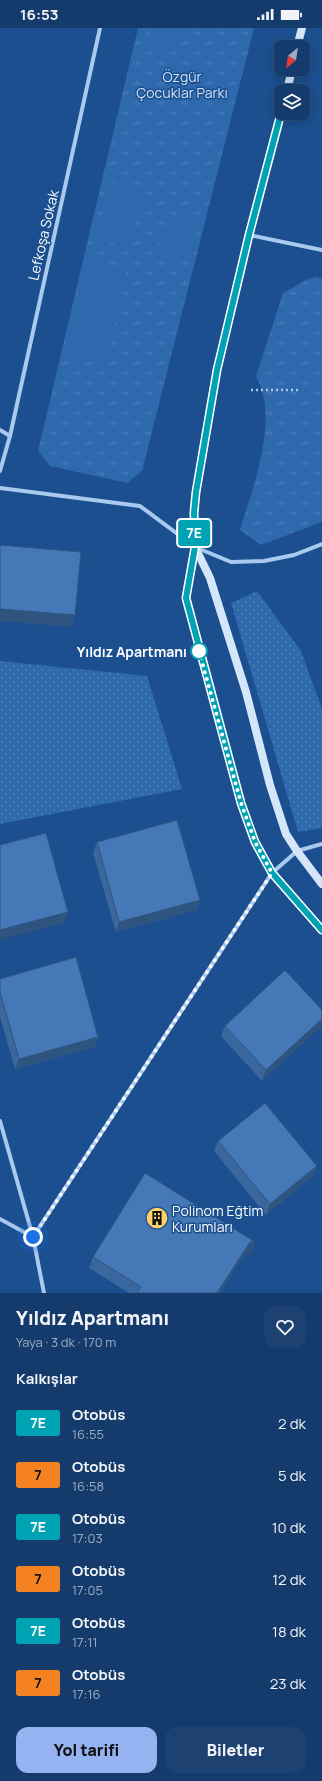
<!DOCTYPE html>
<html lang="tr">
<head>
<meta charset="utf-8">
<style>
	body { margin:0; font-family:Manrope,sans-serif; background:#1d4271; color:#f1f3f6; height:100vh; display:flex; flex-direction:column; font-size:15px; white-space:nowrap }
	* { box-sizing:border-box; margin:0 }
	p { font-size:13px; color:#9dadc1 }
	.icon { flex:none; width:22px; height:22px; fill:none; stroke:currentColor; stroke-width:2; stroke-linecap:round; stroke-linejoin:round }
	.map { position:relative; height:1265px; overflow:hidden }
	.details { display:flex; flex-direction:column; background:#143b6b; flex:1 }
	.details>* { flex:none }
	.badge { padding:0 8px; border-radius:3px; font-size:14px; line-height:26px }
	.needle { width:26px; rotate:209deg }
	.fabs { position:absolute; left:274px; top:12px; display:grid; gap:8px }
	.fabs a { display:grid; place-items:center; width:36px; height:36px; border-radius:8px; background:#143b6b; box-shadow:0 2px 10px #0003,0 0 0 1px #33557e; font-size:20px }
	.you { position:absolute; width:20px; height:20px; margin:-10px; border:3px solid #fff; border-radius:50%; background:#1a73e8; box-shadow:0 0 0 6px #1a73e833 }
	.map>.badge { position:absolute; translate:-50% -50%; box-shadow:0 0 0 2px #fff }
	h2 { padding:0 16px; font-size:15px; line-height:36px }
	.round { display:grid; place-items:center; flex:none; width:42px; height:42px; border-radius:12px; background:#1d4271 }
	.summary { display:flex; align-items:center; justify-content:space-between; height:68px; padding:0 16px }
	h1 { font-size:19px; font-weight:800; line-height:30px }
	.cta { display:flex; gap:8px; margin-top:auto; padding:8px 16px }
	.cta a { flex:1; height:46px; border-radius:12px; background:#95b2f1; color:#111; font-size:16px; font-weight:800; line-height:46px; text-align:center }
	.cta a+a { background:#1d4271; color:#f1f3f6 }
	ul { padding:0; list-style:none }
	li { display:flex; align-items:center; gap:12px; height:52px; padding:0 16px }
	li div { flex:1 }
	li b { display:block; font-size:15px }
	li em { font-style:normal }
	li .badge { min-width:44px; font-weight:700; text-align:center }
	.status { display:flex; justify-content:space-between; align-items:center; height:28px; padding:0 20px; background:#143b6b; direction:ltr }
	.status svg { height:11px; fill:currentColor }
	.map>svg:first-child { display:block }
</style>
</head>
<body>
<div class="status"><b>16:53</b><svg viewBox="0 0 49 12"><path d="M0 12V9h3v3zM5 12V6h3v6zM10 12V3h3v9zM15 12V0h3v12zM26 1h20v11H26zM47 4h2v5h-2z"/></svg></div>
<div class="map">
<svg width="322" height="1265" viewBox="0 0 322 1265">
	<defs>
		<pattern id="grass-dots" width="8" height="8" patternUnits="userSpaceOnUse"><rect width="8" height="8" fill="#2e69ad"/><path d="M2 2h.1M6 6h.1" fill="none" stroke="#4d80b9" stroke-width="1.8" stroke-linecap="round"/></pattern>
		<pattern id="park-tufts" width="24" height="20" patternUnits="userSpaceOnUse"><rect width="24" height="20" fill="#2e69ad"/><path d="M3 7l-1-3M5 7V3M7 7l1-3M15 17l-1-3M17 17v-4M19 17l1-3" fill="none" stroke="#4d80b9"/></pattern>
	</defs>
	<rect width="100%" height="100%" fill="#1b4f8f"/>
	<path fill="url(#grass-dots)" d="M257 563 301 623 322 681V800L298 804 231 575Z
		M0 633 147 648 182 761 0 796Z"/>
	<path fill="url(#park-tufts)" d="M138 0H254L142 443 127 455 50 438 38 423Z
		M315 249 322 251V494L261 517 240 502C253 458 280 391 256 348L283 265 306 252Z"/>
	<path fill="#2e69ad" d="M152 0H181L177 20 149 14Z
		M110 154 144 162 130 220 95 211Z
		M166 187 198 195 189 231 158 222Z
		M86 231 128 241 105 337 64 327Z"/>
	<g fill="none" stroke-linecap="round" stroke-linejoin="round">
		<path stroke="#a9c9ee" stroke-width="2.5" stroke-dasharray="2 3" stroke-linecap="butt" d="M251 362H300"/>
		<path stroke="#a9c9ee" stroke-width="4" d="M249 207 322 222
			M0 402 10 408
			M0 443 10 408 100 0
			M0 460 140 478 195 519 231 534 264 533 294 527 322 516
			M0 1093 33 1209 44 1265
			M0 1191 33 1209 272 845 297 823 322 816"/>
		<path stroke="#d6e6fa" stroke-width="8" d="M297 19 302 0
			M287 63 292 41
			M281 85 249 207 217 342 196 464 194 485 195 519 186 570 241 775 255 814 272 845 322 902
			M195 519 210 550 246 664 270 757 286 806 297 823 322 856"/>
	</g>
	<path fill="#3a679d" d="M97 814 200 872 196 882 116 904 93 825Z
		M0 951 98 1009 95 1019 15 1041 0 989Z
		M322 982 262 1053 221 1008 225 998Z
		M218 1113 317 1138 313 1148 266 1187 214 1123Z
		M255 1214 251 1226H245L220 1265H129L89 1240 93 1229Z"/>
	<path fill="#305480" d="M0 581 75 587 71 599 0 593Z
		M200 872 196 882 116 904 119 894Z
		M68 884 64 895 0 912V902Z
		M322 991V998L262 1053 266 1042Z
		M98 1009 95 1019 15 1041 19 1031Z
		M317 1138 313 1148 266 1187 270 1176Z
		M250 1214H255L251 1226H245L220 1265H217Z"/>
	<path fill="#4478b7" stroke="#305480" d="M0 517 81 524 75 587 0 581Z
		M177 792 200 872 119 894 97 814Z
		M46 805 68 884 0 902V817Z
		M76 929 98 1009 19 1031 0 964V951Z
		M285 942 322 982V991L266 1042 225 998Z
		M265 1075 317 1138 270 1176 218 1113Z
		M145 1145 255 1214H250L217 1265H137L141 1259 93 1229Z"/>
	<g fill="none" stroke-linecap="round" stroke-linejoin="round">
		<g stroke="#fff" stroke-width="9">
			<path id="line" d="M281 85 249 207 217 342 196 464 194 485 195 519 186 570 241 775 255 814 272 845 322 902"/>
		</g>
		<use href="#line" stroke="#00a3b4" stroke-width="6"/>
		<path stroke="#fff" stroke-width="4" stroke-dasharray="0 7.2" d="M33 1209 272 845 255 814 241 775 199 623"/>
	</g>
	<defs>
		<g id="building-disc" transform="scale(1.15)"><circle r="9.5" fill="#ffd166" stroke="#1b4f8f"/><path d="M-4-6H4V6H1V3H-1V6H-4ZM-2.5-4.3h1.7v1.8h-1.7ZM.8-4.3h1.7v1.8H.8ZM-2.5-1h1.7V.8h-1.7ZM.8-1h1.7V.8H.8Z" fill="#111"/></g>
	</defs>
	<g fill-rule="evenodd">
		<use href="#building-disc" x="157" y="1190"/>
	</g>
	<circle fill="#fff" stroke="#00a3b4" stroke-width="2" cx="199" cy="623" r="8"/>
	<g text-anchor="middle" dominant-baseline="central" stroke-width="3" stroke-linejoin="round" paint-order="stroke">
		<g font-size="14" fill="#cfe3fa" stroke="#1b4f8f">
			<text x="182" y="48">Özgür<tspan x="182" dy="16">Çocuklar Parkı</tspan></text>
		</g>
		<g font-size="14" fill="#fff" stroke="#1b4f8f">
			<text transform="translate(43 207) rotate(-77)">Lefkoşa Sokak</text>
		</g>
		<g font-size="14" font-weight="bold" fill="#fff" stroke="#1b4f8f" text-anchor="end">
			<text x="187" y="623">Yıldız Apartmanı</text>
		</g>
		<g font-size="14" fill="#fff" stroke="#1b4f8f" text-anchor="start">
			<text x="172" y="1182">Polinom Eğtim<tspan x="172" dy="16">Kurumları</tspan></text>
		</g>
	</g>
</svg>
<div class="fabs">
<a><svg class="needle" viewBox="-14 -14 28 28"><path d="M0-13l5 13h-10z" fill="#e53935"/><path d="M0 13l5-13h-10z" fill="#9dadc1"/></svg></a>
<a><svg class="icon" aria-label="layers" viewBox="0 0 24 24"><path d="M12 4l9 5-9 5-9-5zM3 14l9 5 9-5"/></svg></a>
</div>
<div class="you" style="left:33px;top:1209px"></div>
<b class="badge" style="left:194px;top:505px;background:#00a3b4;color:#fff">7E</b>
</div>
<section class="details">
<div class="summary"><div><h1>Yıldız Apartmanı</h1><p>Yaya · 3 dk · 170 m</p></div><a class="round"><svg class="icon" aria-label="heart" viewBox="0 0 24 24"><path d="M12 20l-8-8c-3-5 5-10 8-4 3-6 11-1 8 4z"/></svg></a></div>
<h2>Kalkışlar</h2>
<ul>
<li><span class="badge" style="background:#00a3b4;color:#fff">7E</span><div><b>Otobüs</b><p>16:55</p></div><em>2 dk</em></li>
<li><span class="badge" style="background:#f58220;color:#111">7</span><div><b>Otobüs</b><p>16:58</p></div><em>5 dk</em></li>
<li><span class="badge" style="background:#00a3b4;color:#fff">7E</span><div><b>Otobüs</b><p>17:03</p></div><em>10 dk</em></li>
<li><span class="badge" style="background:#f58220;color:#111">7</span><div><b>Otobüs</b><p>17:05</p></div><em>12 dk</em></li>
<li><span class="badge" style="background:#00a3b4;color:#fff">7E</span><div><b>Otobüs</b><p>17:11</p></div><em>18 dk</em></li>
<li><span class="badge" style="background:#f58220;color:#111">7</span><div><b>Otobüs</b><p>17:16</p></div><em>23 dk</em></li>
</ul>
<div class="cta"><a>Yol tarifi</a><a>Biletler</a></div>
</section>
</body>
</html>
